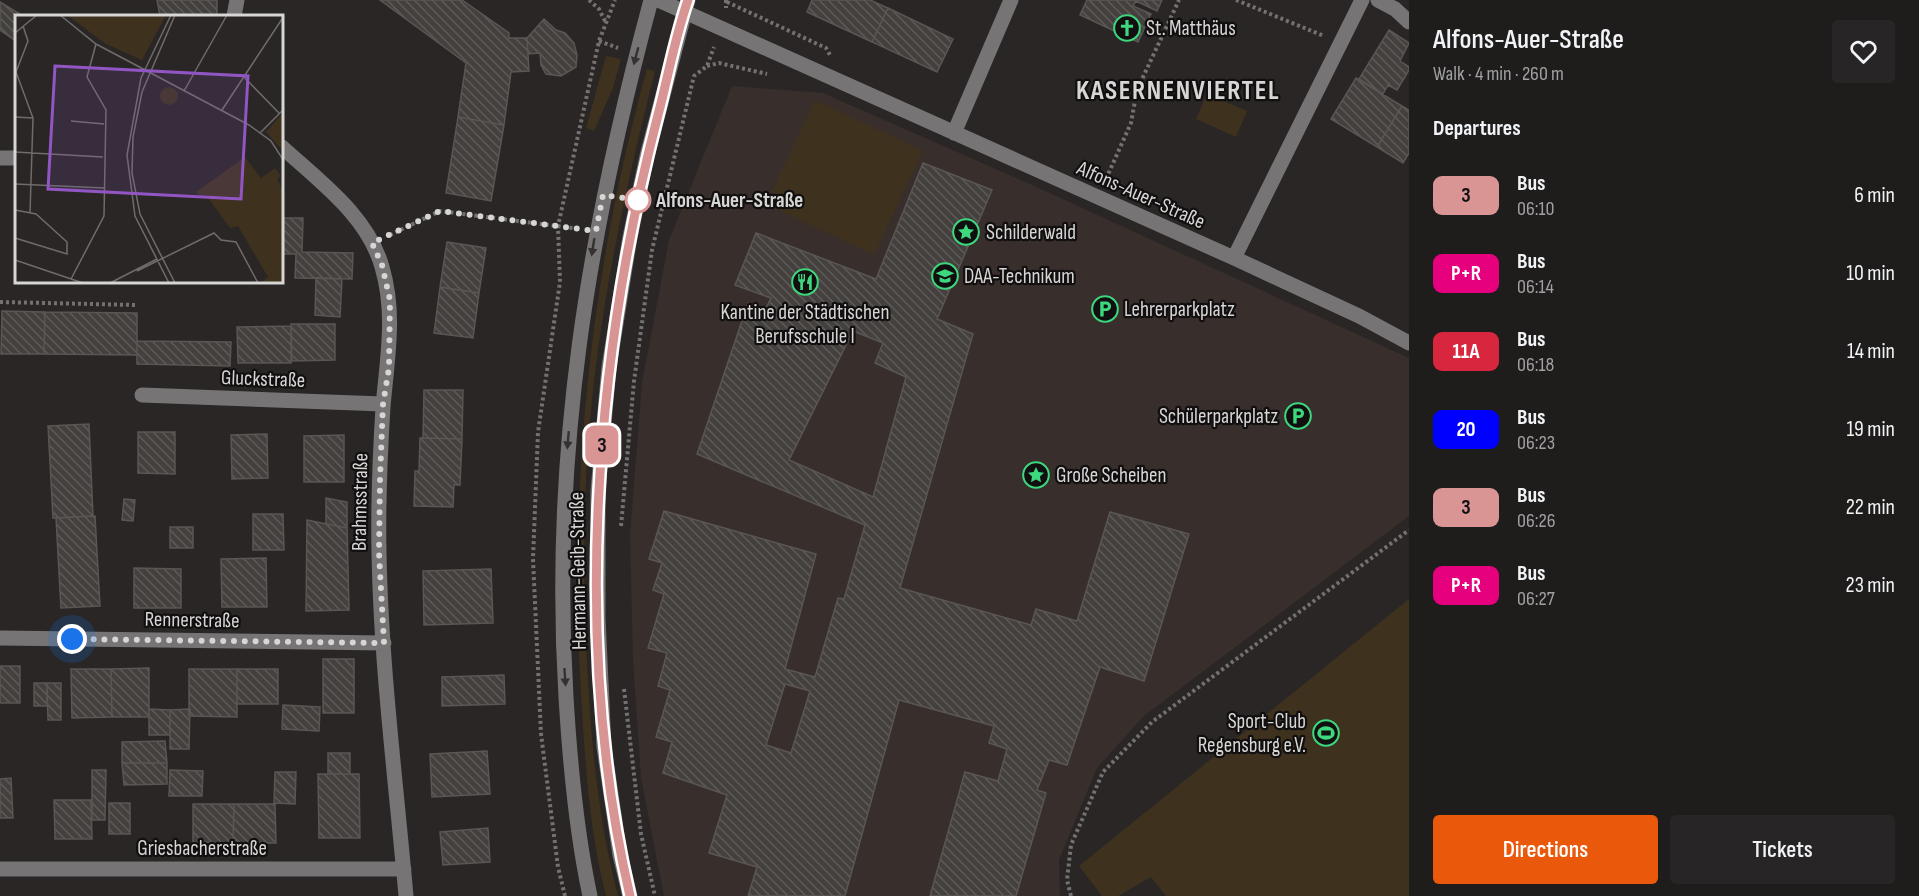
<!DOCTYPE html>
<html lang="en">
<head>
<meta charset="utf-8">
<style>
	body { margin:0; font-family:"Sofia Sans Condensed",sans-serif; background:#272525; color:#f1f3f6; height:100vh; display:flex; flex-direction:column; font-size:22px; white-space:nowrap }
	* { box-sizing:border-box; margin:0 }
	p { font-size:20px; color:#a1a1a3 }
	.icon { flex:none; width:33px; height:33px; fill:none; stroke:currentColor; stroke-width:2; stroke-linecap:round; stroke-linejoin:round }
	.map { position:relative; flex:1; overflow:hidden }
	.drawer { display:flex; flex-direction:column; background:#1f1c1c; width:510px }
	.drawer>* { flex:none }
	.badge { padding:0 12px; border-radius:9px; font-size:21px; line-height:39px }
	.you { position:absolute; width:30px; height:30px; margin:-15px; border:4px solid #fff; border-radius:50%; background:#1a73e8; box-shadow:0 0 0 9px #1a73e833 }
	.map>.badge { position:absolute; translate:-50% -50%; box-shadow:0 0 0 3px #fff }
	h2 { padding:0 24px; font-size:22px; line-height:54px }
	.round { display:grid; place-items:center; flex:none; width:63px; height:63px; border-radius:6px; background:#272525 }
	.summary { display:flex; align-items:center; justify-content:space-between; height:102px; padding:0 24px }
	h1 { font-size:28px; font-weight:600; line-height:45px }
	.action { display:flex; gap:12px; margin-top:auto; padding:12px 24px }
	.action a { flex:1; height:69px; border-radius:6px; background:#ea580c; color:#fff; font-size:24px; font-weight:600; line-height:69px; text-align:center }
	.action a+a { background:#272525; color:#f1f3f6 }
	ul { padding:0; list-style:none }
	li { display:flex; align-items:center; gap:18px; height:78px; padding:0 24px }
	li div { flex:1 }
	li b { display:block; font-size:22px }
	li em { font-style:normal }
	li .badge { min-width:66px; font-weight:700; text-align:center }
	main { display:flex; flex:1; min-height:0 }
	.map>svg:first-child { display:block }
</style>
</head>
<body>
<main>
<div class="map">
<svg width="1409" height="896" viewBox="0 0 1409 896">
	<defs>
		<pattern id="building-back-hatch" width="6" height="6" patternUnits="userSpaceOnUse" patternTransform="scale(1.5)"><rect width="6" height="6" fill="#43403e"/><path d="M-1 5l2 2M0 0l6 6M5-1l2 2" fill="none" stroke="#5d5b59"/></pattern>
	</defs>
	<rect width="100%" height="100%" fill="#292625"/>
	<path fill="#382e2c" d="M732 86 823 93 1030 184 1409 358V516L1144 716 1097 768 1059 860 1060 896H664L641 778 633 660 630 535 642 383 669 240Z"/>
	<path fill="#3e321f" d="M606 56 621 59 613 88 594 131 586 128Z
		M647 69 655 71C625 189 599 310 589 432 583 508 583 586 587 663 591 742 598 819 618 896H606C589 829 585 762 581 693 569 482 590 273 647 69Z
		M1207 94 1247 111 1236 137 1196 119Z
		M815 100 923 151 874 255 766 204Z
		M1409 599V896H1166L1151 877 1118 896H1102L1079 866Z"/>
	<path fill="url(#building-back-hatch)" stroke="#595654" stroke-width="1.5" fill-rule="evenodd" d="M157 0H217V16H160Z
		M380 0H462L509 33V38H527L529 71 511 72 504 125 458 117 466 63Z
		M812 0H870L888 8 872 42 807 12Z
		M1087 0H1162L1157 11 1136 1 1133 6 1151 14 1138 42 1080 15Z
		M0 2 23 16H16V41L0 30Z
		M888 8 953 39 937 72 872 42Z
		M544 19 556 30 565 33 574 43 577 55 576 67 561 76 546 74 541 65 540 53 528 54 527 38Z
		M1389 30 1409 43 1400 61 1409 67V70L1397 90 1388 85 1383 94 1359 79Z
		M1356 78 1402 106 1377 147 1331 119Z
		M1402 106 1409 110V153L1403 163 1377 147Z
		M458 117 504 125 491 201 446 193Z
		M923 163 992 190 937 319 973 334 900 588 1031 625 1036 609 1077 621 1110 512 1189 534 1144 681 1100 667 1067 765 1049 760 1037 790 1046 793 1016 896H930L965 772 998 781 1007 749 989 743 994 726 899 700 845 896H748L757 867 709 853 727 795 663 773 672 742 656 737 670 690 658 686 667 653 648 648 664 594 653 590 662 563 649 559 664 511 816 554 785 669 815 677 838 598 844 599 865 525 697 454 748 303 765 310 771 298 735 285 756 233 876 279ZM853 331 883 343 875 363 906 377 873 497 789 460ZM785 684 810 691 791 753 766 745Z
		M282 218H303L302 252 353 253 352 279 295 278 296 254H282Z
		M447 242 486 248 479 293 440 287Z
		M316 278 342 279 340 317 315 315Z
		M440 287 479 293 473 338 434 333Z
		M2 311 45 312 44 354H1Z
		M45 312 137 313V355L44 354Z
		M291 324H335V360L292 361Z
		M291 326V363H238L237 327Z
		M137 341 231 342 230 366 137 364Z
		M424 390H463L462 439 423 438Z
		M89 424 93 516 53 518 48 426Z
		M138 432H175V474L138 473Z
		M267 434 268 478 232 479 231 435Z
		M344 435V482H304V436Z
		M420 438 462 439 460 485H454L453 507 414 506 415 471H419Z
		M326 498 347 502V528L326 524Z
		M124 499 135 500 133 521 122 520Z
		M253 514H283L284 550H253Z
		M95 516 100 606 61 608 56 518Z
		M307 520 347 528 349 610 306 611Z
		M170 527H193V548H170Z
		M266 558 267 607H222L221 559Z
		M134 568 181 569V608H134Z
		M491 569 493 623 424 625 423 571Z
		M323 659H354V713H323Z
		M0 666H20V703H0Z
		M149 668V717H112L111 669Z
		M71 669H111L112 717 72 718Z
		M189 669H237V717L189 716Z
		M237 669H278V704H237Z
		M504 675 505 704 442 706V677Z
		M34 683H47V706H34Z
		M47 683H61V720H48Z
		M283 705 320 707 319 731 282 729Z
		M149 709 170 710V735H149Z
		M190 709 189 749H170V710Z
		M165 741 167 763H122V742Z
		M487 751 490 794 432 797 430 754Z
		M328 753H350V774H328Z
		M122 763H167V784L124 785Z
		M92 770H106L105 820H92Z
		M170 770 203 771 202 796H169Z
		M275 772H296L295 804 274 803Z
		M318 774H359L360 838H319Z
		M11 778 13 818H0V779Z
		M54 800H91L92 839H55Z
		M109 803H130V834H109Z
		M193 804H234L233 843 193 842Z
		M234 804H275L276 843H233Z
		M488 828 490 862 443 865 440 832Z"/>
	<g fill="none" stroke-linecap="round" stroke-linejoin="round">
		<path stroke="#747170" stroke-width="4" stroke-dasharray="3 3" stroke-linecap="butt" d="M589 0 599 9 606 23
			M726 0V8
			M1236 0 1324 36
			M727 2 826 48 830 55
			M599 41 618 48
			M707 66 719 63 767 74
			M1106 179 1131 123 1137 90 1179 0
			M390 235 440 211 580 229
			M0 302 135 305
			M621 526 634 381 652 250 694 76 707 66 714 47
			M624 689 641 834 655 896
			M565 896 558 867 541 734 533 559 538 432 560 282 558 226 599 41 615 0
			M1071 896 1067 880 1071 845 1103 772 1152 722 1409 530"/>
		<path stroke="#767474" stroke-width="15" d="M658 0 1234 258 1359 316 1409 343
			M1378 0 1395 9 1409 22
			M234 16 237 0
			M954 133 1011 0
			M282 147C319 181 368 216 382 267 396 314 387 359 383 407 380 455 378 504 379 552 381 667 396 782 406 896
			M0 158H16
			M1234 258 1362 0
			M142 395 383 404
			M0 638 384 643
			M0 869H404
			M590 896C576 831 570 764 566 697 551 454 588 234 651 0
			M630 896 620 855 604 747 598 617V491L609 367 630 237 647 156 688 0"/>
	</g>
	<defs><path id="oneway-solid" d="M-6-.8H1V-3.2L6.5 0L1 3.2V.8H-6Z" transform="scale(1.5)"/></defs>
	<g fill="#343232">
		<use href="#oneway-solid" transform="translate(636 56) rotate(105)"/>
		<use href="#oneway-solid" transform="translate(593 247) rotate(99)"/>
		<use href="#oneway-solid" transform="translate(568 440) rotate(95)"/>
		<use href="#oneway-solid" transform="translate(565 677) rotate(86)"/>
	</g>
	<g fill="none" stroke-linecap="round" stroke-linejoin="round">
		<g stroke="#fff" stroke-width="14">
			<path id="line" d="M630 896C572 647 594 361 658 115 668 77 675 37 688 0"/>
		</g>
		<use href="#line" stroke="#d99594" stroke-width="9"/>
		<path stroke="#d8d6d5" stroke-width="6" stroke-dasharray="0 10.8" d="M72 639 384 643 379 553 380 479 383 404 389 368 390 300 382 265 372 243 440 211 596 231 603 195 638 200"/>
	</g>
	<defs>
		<g id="church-ring" transform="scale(1.35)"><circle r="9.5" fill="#110f0f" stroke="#3dd77e" stroke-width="1.5"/><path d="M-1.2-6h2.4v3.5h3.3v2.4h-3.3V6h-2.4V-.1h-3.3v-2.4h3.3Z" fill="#3dd77e"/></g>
		<g id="sight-ring" transform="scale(1.35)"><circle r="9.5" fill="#110f0f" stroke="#3dd77e" stroke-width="1.5"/><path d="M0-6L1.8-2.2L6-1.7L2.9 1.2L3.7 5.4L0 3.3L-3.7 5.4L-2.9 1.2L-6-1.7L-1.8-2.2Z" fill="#3dd77e"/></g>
		<g id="university-ring" transform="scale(1.35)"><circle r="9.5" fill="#110f0f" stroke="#3dd77e" stroke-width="1.5"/><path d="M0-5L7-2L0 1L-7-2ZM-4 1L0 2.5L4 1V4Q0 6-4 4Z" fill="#3dd77e"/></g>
		<g id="restaurant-ring" transform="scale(1.35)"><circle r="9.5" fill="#110f0f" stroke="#3dd77e" stroke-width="1.5"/><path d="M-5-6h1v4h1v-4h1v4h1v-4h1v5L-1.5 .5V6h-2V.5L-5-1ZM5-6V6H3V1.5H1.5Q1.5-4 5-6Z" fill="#3dd77e"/></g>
		<g id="parking-ring" transform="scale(1.35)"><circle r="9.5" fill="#110f0f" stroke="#3dd77e" stroke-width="1.5"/><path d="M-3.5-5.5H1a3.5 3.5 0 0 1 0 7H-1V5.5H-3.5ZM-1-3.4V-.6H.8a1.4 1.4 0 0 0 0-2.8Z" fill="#3dd77e"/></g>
		<g id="stadium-ring" transform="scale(1.35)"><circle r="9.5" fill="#110f0f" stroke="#3dd77e" stroke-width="1.5"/><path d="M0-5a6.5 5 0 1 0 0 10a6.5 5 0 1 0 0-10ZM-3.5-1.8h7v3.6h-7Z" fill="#3dd77e"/></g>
	</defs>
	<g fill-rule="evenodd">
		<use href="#church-ring" x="1127" y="28"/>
		<use href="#sight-ring" x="966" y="232"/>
		<use href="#university-ring" x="945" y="276"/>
		<use href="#restaurant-ring" x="805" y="282"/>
		<use href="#parking-ring" x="1105" y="309"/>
		<use href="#parking-ring" x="1298" y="416"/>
		<use href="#sight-ring" x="1036" y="475"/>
		<use href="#stadium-ring" x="1326" y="733"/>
	</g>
	<circle fill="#fff" stroke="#d99594" stroke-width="3" cx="638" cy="200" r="12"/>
	<g text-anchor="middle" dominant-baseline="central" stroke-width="4.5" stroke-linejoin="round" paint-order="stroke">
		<g font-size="21" fill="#d8d6d5" stroke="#110f0f" text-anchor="start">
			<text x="1146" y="28">St. Matthäus</text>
			<text x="986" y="232">Schilderwald</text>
			<text x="964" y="276">DAA-Technikum</text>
			<text x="1124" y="309">Lehrerparkplatz</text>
			<text x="805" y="312" text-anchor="middle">Kantine der Städtischen<tspan x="805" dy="24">Berufsschule I</tspan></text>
			<text x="1278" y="416" text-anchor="end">Schülerparkplatz</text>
			<text x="1056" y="475">Große Scheiben</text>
			<text x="1306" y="721" text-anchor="end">Sport-Club<tspan x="1306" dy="24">Regensburg e.V.</tspan></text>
		</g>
		<g font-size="21" fill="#d8d6d5" stroke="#110f0f">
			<text transform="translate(1141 195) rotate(24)">Alfons-Auer-Straße</text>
			<text transform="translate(263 379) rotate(2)">Gluckstraße</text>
			<text transform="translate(360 502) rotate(-89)">Brahmsstraße</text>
			<text transform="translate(578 571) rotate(-91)">Hermann-Geib-Straße</text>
			<text transform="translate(192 620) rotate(1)">Rennerstraße</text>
			<text x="202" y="848">Griesbacherstraße</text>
		</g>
		<g font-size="21" font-weight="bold" fill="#d8d6d5" stroke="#110f0f" text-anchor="start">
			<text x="656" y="200">Alfons-Auer-Straße</text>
		</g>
		<g font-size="27" font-weight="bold" letter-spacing="1.5" fill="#d8d6d5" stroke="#110f0f">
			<text x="1178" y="91">KASERNENVIERTEL</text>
		</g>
	</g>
	<g transform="translate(15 15)">
		<rect width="268" height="268" fill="#292625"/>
		<path d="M145 81a9 9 0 1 1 18 0a9 9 0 1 1-18 0ZM268 98V136L251 117ZM230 142 246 163 260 153 266 161 262 164 268 176 269 250 253 262 256 268H246L253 262 223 211 215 213 191 180 185 182 181 177Z" fill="#3e321f"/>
		<path d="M52 0H151L127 45 91 29Z" fill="#3e321f"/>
		<path d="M268 250V267L256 268 253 262Z" fill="#3e321f"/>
		<path fill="none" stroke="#6f6c6b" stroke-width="1.5" d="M45 0 81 29 234 110 256 126 269 146M8 11 13 26 1 57 18 103 15 198M0 18 22 0M227 60 264 98M169 76 212 0M207 95 269 1M0 102 18 103M56 106 89 109M245 118 269 94M0 137 88 142M0 169 89 173M0 195 21 199 52 227V239L0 223M0 245 68 268M122 256 199 218 206 225 221 227 243 268M56 264 89 201 91 95 72 62 81 29M95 268 142 244M154 268 120 201 112 140 126 63 156 0M160 268 125 199 117 158 118 122 127 77 160 0"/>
		<path fill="#9256c4" fill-opacity="0.15" stroke="#9256c4" stroke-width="3" d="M40 51 233 61 226 184 33 174Z"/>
		<rect width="268" height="268" fill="none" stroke="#d8d6d5" stroke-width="3"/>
	</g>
</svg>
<div class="you" style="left:72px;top:639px"></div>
<b class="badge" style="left:602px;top:445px;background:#d99594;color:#111">3</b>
</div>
<section class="drawer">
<div class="summary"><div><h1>Alfons-Auer-Straße</h1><p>Walk · 4 min · 260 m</p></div><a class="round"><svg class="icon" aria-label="heart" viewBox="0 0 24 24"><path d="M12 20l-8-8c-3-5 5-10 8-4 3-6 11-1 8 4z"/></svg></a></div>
<h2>Departures</h2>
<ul>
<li><span class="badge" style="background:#d99594;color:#111">3</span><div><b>Bus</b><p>06:10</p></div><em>6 min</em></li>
<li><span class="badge" style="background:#e6007e;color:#fff">P+R</span><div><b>Bus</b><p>06:14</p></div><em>10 min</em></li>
<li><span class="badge" style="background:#d7263d;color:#fff">11A</span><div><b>Bus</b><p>06:18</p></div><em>14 min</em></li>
<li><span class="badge" style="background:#00f;color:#fff">20</span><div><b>Bus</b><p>06:23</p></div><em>19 min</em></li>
<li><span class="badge" style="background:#d99594;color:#111">3</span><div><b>Bus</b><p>06:26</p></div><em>22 min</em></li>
<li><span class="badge" style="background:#e6007e;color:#fff">P+R</span><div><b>Bus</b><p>06:27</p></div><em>23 min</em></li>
</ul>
<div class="action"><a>Directions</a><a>Tickets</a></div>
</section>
</main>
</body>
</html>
